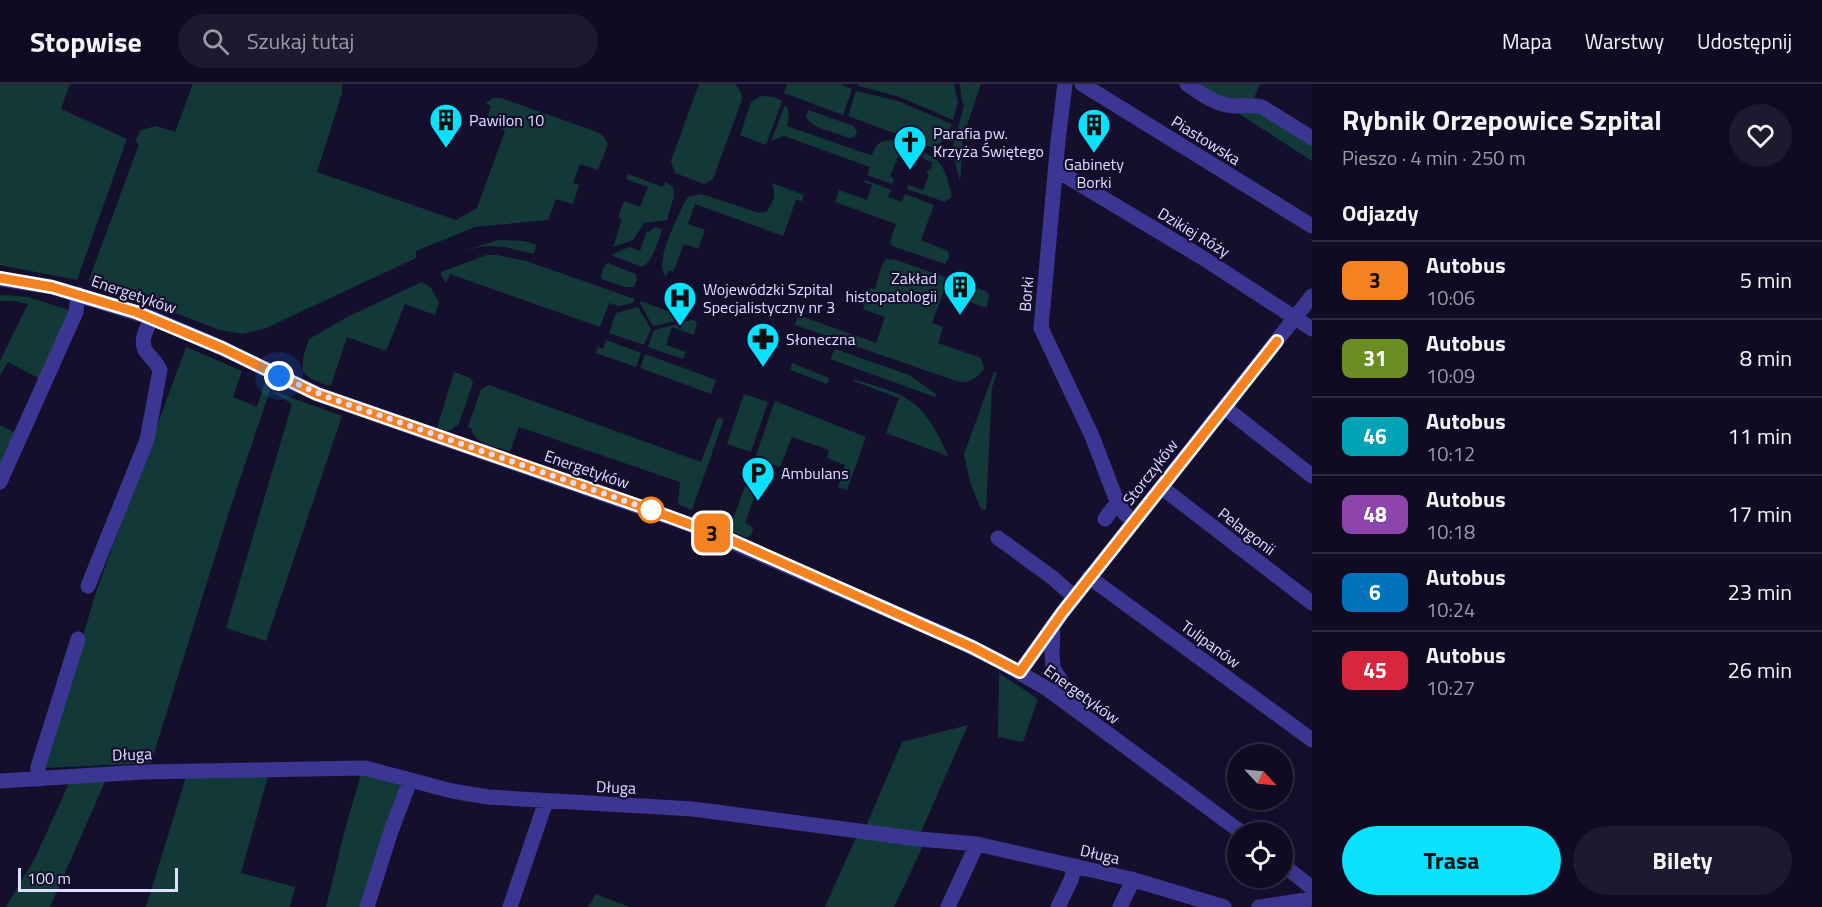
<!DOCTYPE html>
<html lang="pl">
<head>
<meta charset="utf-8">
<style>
	body { margin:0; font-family:"Titillium Web",sans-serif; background:#1e192f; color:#f1f3f6; height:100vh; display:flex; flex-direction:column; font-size:22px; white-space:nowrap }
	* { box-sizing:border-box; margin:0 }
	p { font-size:20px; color:#9c9ba5 }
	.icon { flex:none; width:33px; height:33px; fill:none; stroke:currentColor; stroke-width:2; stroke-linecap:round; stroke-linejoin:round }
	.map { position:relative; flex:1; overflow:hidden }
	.side { display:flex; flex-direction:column; background:#100b22; width:510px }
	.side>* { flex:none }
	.badge { padding:0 12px; border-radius:9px; font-size:21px; line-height:39px }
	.needle { width:39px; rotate:116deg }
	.tools { position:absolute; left:1227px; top:660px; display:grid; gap:12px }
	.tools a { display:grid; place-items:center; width:66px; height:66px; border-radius:50%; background:#100b22; box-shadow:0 3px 15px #0003,0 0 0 2px #302b40; font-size:30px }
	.scale { position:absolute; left:18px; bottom:15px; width:160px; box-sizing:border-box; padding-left:6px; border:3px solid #e1ddff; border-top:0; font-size:16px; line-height:21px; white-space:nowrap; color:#e1ddff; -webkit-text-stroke:4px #150f2e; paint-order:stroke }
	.you { position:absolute; width:30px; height:30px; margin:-15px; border:4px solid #fff; border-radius:50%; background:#1a73e8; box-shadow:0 0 0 9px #1a73e833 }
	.map>.badge { position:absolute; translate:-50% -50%; box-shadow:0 0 0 3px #fff }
	h2 { padding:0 30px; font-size:22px; line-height:54px }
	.round { display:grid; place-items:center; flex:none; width:63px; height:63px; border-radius:32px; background:#1e192f }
	.head { display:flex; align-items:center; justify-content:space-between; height:102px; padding:0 30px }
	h1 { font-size:28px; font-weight:700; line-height:45px }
	.button { display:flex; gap:12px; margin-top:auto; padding:12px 30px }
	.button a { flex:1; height:69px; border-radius:36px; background:#09e2ff; color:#111; font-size:24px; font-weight:700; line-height:69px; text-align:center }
	.button a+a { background:#1e192f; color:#f1f3f6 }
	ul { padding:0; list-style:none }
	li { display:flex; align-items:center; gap:18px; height:78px; padding:0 30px; border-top:2px solid #302b40 }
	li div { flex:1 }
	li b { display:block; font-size:22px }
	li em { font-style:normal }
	li .badge { min-width:66px; font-weight:700; text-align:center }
	header { display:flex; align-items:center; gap:36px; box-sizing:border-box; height:84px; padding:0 30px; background:#100b22; border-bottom:2px solid #302b40 }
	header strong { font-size:28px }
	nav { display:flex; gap:33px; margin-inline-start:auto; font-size:21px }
	.search { width:420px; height:54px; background:#1e192f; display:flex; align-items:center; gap:15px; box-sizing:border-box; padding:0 21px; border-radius:33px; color:#9c9ba5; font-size:22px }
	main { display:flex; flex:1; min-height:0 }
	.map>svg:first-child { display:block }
</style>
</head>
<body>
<header>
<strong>Stopwise</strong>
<div class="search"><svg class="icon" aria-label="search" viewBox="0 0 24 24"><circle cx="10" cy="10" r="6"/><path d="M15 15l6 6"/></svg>Szukaj tutaj</div>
<nav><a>Mapa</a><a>Warstwy</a><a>Udostępnij</a></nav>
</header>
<main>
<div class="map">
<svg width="1312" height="823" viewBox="0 0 1312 823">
	<rect width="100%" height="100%" fill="#150f2e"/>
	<path fill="#123938" d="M0 0H70L61 25 127 55 77 196 0 181Z
		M193 0H342V9L317 88 456 136 477 124 505 47 487 34 491 22 486 20 492 14H501L597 48 603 52 608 60 598 86 580 80 573 99 579 101 573 120 556 115 548 136 475 143 416 167V174L266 244 243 250 220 246 89 196 139 60 135 58 141 46 156 42 175 48Z
		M699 0H735C740 5 742 9 742 16L713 95 704 100 675 89 671 77Z
		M787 0H840L852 5 843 31 784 9Z
		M859 0H954L958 18 953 36 900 13 858 2Z
		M960 0H981L963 53 960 97 953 71V62L964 22 962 18Z
		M1193 0H1260L1254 14 1312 50V77Z
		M856 7 898 17 952 40 948 52 934 64 848 32Z
		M761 12 774 13 782 17 766 61 740 51 751 18Z
		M785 21C791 26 788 35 787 42L867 70 872 71C880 46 900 59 919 65L915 73 905 67 899 70 890 92 894 96 892 100 867 91 870 83 784 52 771 57Z
		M808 26 854 42 857 48 854 53 849 54C837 49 813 45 806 33Z
		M924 69C945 75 947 94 952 113L945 118 907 105 908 101 923 106 929 91 926 88 931 84 932 79 923 74Z
		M628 90 662 103 666 98 673 103 674 112 667 136 644 139 633 156 613 163 622 135 618 134 624 117 640 123 648 103 626 95Z
		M865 96 891 106 888 113 902 118 905 110 934 121 921 156 948 167 949 174 945 180 892 162 890 157 896 140 835 118 839 106 867 116 872 101 864 98Z
		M772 99 804 111 802 117 796 116 783 152 695 120 688 140 705 146 698 165 684 160 673 188 669 186 666 193C653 179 677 136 684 119L688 113 701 110 760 129 766 128C774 118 776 110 772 99Z
		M656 143 662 146C657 159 654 176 642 183L611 171 629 163 640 167 646 149Z
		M498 156 525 157 536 161 534 170 505 163 484 162 464 167Z
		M487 171H496L526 177 635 215 633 219 619 222 609 219 600 243 450 190 446 199 441 191V188Z
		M886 175 896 176 985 207 989 210 987 224 943 209 932 239 943 243 938 259 981 274 984 285C976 295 968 300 956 297L795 241 798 231 876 259 885 233 863 225 870 204 875 205 882 181Z
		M608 179 635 190 637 196 634 203H625L602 195 601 192 604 182Z
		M422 198 431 204 439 218 435 231 405 220 386 267 347 253 331 301 328 302 311 295 303 288V274L309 255 349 232Z
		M0 211 28 213 72 227 42 296 8 278 0 291V277L28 220 14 217H0Z
		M641 217 686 234 655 242 652 241 640 219Z
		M638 223 651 245 644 261 609 249 616 229Z
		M692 236 697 238 694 251 672 243 666 261 686 268 683 275 648 263 654 246Z
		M606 256 641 269 636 283 596 269 598 263 603 265Z
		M186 263 242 287 233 313 257 323 265 298 270 306 342 332 266 557 226 544 292 320 270 306 227 434 151 679 44 684 96 508Z
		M835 265 909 291 936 310 935 313 830 275Z
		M645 270 716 296 711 310 640 284Z
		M792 279 829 294 827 300 790 286Z
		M454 288 470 294 473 299 458 342 456 341C451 349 445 347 437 344Z
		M994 288 997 289 992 303 986 426 981 425 970 398 964 370Z
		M853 295C870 301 891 305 907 315 927 327 939 351 948 372L886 349 899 314 853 297Z
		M489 301 701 378 718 333 724 335 692 426 678 420 680 398 519 343 510 367C497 363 473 360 472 345L468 343 481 305Z
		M744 310 768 318 751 368 727 360Z
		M775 317 866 353 847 406 838 403 845 381 827 374 829 366 792 353 780 383 755 374Z
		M0 341 15 349 0 383Z
		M753 381 770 387 765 400 753 396 750 402 757 405 745 439 753 443 752 450 747 454 729 446Z
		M999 589 1038 615 1023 658 998 653Z
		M968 641 920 750 866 742 902 658Z
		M269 689 241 789 295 803 290 823H146L186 693Z
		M361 690 401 700 364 823H326L344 749Z
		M107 693 50 823H6L36 772 70 697Z
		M858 749 924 760 894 823H825Z
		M596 810 629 823H588Z"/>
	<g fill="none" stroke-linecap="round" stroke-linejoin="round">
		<path stroke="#3b3691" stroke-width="15" d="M1065 0 1058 57 1041 244 1092 352 1118 420 1125 430 1133 437
			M1082 0 1312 142
			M1187 0C1201 10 1216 21 1234 22 1244 22 1252 21 1262 23L1312 54
			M1056 86 1203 174 1312 245
			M0 195 52 203 152 234 222 264 317 310 697 443 955 555 999 577 1046 604 1241 748
			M1224 323 1312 392
			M0 398 76 228 78 210
			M1161 403 1312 519
			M1105 435 1113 424 1119 423
			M998 454 1053 494 1074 513
			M1089 493 1312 656
			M88 502 147 356 160 286C157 279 153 276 148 270 138 259 146 246 152 234
			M1053 541 1052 570 1053 584 1079 627
			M1020 588 1062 529 1312 212
			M38 695V683L78 555
			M0 697 143 688 365 684 452 707 488 713 693 725 919 755 977 760 1131 795 1224 823
			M1282 780 1312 804
			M367 823 391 747 410 697
			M510 823 546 717
			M948 823 977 760
			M1058 823 1071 796 1075 782
			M1120 823 1133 796
			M1259 823 1312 815"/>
	</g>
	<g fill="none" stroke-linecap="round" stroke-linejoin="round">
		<g stroke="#fff" stroke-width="14">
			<path id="line" d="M0 194 52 203 136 228 222 264 317 310 651 426 724 453 972 563 1020 588 1062 529 1277 257"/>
		</g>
		<use href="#line" stroke="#f58220" stroke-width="9"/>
		<path stroke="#e1ddff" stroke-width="6" stroke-dasharray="0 10.8" d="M279 292 327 313 651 426"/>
	</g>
	<defs>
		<g id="building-pin" transform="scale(1.725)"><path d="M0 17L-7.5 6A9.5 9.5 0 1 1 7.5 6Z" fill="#09e2ff" stroke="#150f2e"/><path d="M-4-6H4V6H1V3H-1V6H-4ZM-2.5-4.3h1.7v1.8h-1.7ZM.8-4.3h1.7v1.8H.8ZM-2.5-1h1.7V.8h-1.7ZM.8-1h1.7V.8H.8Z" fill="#111"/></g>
		<g id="church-pin" transform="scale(1.725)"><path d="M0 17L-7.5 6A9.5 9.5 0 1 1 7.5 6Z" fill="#09e2ff" stroke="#150f2e"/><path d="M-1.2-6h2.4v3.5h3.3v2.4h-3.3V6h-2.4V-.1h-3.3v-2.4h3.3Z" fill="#111"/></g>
		<g id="hospital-pin" transform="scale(1.725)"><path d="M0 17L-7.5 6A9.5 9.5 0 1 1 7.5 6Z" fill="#09e2ff" stroke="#150f2e"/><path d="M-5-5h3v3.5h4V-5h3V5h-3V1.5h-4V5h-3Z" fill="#111"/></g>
		<g id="pharmacy-pin" transform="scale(1.725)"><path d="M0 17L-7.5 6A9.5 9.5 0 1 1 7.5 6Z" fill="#09e2ff" stroke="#150f2e"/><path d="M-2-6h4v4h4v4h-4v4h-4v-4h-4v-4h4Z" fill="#111"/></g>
		<g id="parking-pin" transform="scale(1.725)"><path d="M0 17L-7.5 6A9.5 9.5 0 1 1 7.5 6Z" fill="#09e2ff" stroke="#150f2e"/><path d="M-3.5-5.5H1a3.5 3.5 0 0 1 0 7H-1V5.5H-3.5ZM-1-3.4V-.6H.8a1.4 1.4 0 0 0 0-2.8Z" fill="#111"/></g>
	</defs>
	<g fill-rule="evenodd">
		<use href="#building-pin" x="446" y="36"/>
		<use href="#building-pin" x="1094" y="41"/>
		<use href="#church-pin" x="910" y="58"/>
		<use href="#building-pin" x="960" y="203"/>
		<use href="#hospital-pin" x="680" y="214"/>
		<use href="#pharmacy-pin" x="763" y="255"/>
		<use href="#parking-pin" x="758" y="389"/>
	</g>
	<circle fill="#fff" stroke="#f58220" stroke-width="3" cx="651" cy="426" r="12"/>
	<g text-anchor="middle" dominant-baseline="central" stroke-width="4.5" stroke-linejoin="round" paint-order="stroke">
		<g font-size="16" fill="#e1ddff" stroke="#150f2e" text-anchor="start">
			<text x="469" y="36">Pawilon 10</text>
			<text x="933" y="49">Parafia pw.<tspan x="933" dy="18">Krzyża Świętego</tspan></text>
			<text x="1094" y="80" text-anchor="middle">Gabinety<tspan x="1094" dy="18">Borki</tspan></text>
			<text x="937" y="194" text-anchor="end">Zakład<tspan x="937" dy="18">histopatologii</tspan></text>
			<text x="703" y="205">Wojewódzki Szpital<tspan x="703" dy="18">Specjalistyczny nr 3</tspan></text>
			<text x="786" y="255">Słoneczna</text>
			<text x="781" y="389">Ambulans</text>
		</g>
		<g font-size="16" fill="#e1ddff" stroke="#150f2e">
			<text transform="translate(1206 56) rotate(32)">Piastowska</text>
			<text transform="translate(1194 148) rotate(31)">Dzikiej Róży</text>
			<text transform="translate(134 210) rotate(19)">Energetyków</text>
			<text transform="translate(1026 210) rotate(-85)">Borki</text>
			<text transform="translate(587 385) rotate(19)">Energetyków</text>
			<text transform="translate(1150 388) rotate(-52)">Storczyków</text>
			<text transform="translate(1247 447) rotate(37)">Pelargonii</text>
			<text transform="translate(1211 560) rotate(36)">Tulipanów</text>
			<text transform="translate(1082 610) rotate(36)">Energetyków</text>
			<text transform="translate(132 670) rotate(-2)">Długa</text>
			<text transform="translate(616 703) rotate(3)">Długa</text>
			<text transform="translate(1100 770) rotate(13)">Długa</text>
		</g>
	</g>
</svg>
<div class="tools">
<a><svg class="needle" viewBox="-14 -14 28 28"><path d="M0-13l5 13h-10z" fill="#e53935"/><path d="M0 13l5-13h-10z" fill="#9c9ba5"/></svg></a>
<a><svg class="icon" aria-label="locate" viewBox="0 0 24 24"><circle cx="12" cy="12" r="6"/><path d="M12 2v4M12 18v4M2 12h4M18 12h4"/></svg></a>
</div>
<div class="scale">100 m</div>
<div class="you" style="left:279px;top:292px"></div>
<b class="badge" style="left:712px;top:449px;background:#f58220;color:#111">3</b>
</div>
<section class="side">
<div class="head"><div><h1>Rybnik Orzepowice Szpital</h1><p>Pieszo · 4 min · 250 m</p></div><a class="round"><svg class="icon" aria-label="heart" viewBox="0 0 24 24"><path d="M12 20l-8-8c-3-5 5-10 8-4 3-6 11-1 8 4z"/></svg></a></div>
<h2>Odjazdy</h2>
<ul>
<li><span class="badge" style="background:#f58220;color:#111">3</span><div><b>Autobus</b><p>10:06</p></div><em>5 min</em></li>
<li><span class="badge" style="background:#6b8e23;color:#fff">31</span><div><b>Autobus</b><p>10:09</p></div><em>8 min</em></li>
<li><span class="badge" style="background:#00a3b4;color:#fff">46</span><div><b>Autobus</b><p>10:12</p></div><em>11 min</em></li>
<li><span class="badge" style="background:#8e44ad;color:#fff">48</span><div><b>Autobus</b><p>10:18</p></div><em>17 min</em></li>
<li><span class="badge" style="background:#0072bc;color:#fff">6</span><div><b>Autobus</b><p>10:24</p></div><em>23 min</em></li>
<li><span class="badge" style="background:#d7263d;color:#fff">45</span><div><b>Autobus</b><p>10:27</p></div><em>26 min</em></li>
</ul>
<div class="button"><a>Trasa</a><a>Bilety</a></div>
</section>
</main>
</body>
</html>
